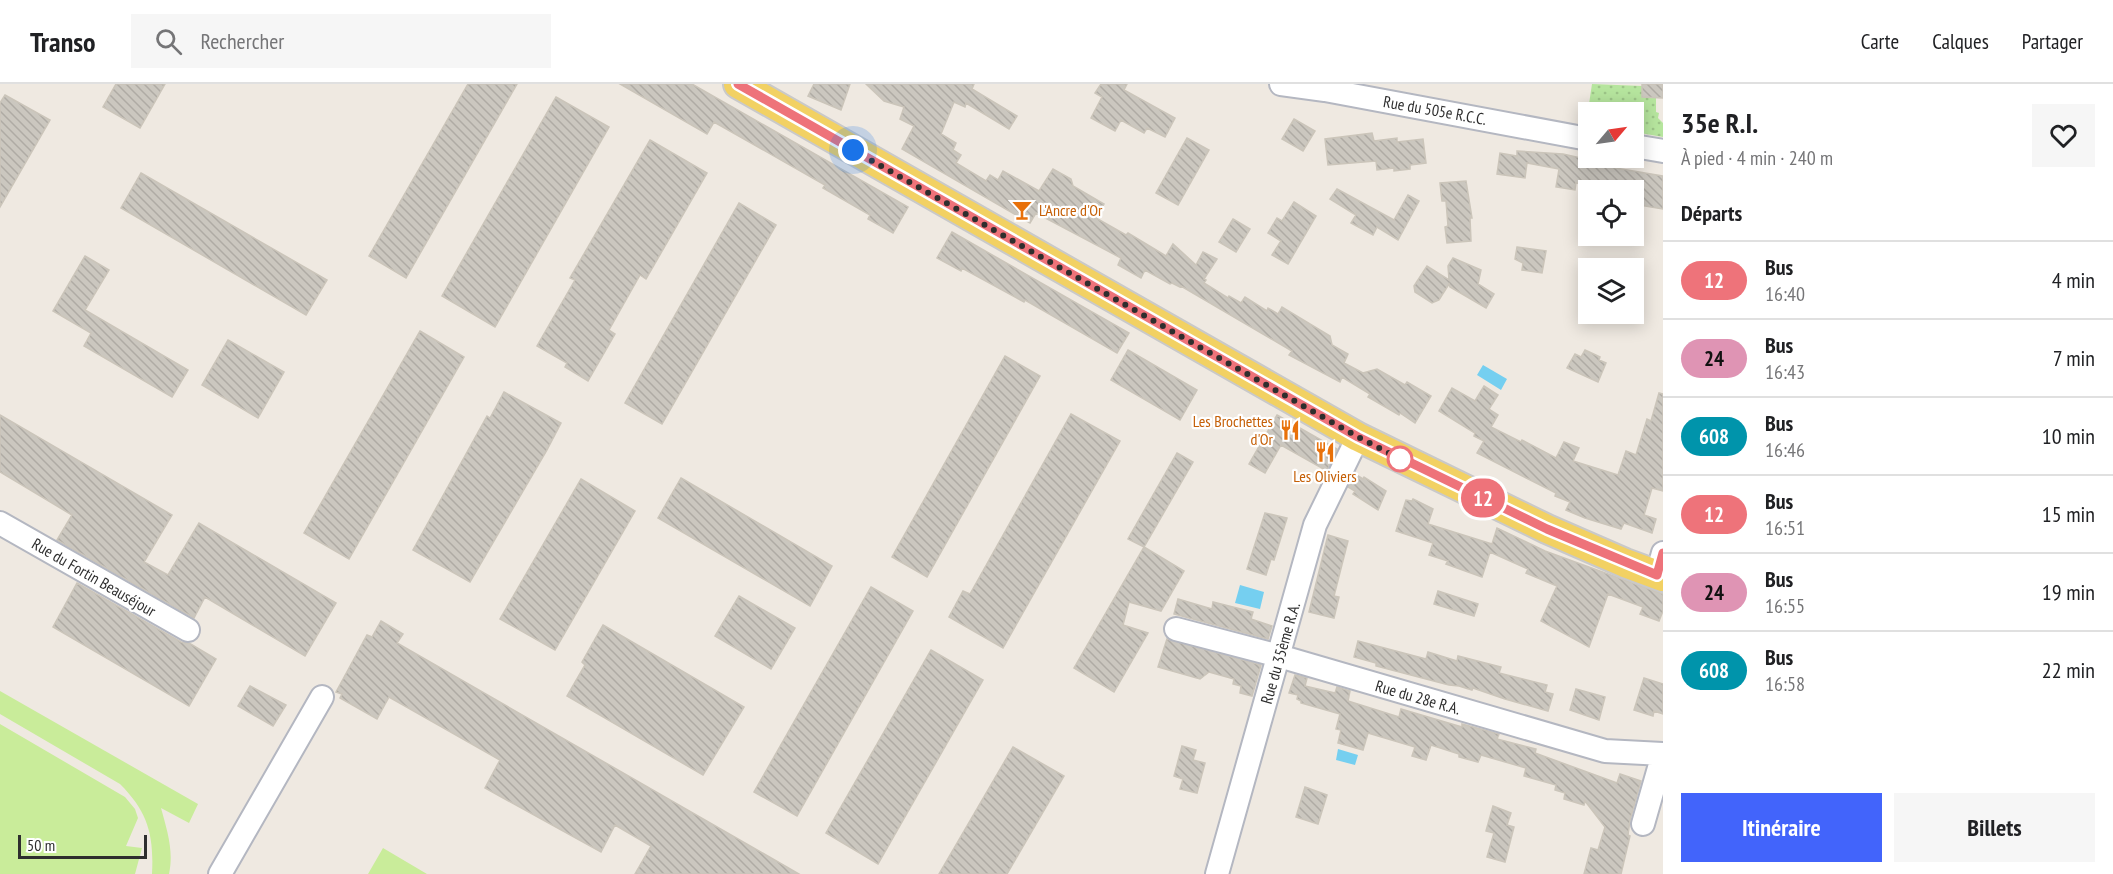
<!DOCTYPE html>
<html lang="fr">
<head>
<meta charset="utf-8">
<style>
	body { margin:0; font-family:"PT Sans Narrow",sans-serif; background:#f6f6f6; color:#202124; height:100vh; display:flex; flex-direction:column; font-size:22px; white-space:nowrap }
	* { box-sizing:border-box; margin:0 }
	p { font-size:20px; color:#757577 }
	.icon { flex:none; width:33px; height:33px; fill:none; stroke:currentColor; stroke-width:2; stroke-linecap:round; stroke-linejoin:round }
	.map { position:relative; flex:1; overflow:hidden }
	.drawer { display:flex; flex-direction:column; background:#fff; width:450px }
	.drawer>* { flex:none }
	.badge { padding:0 12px; border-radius:20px; font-size:21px; line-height:39px }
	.needle { width:39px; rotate:61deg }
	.buttons { position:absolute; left:1578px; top:18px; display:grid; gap:12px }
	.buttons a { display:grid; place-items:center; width:66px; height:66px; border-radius:0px; background:#fff; box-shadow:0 3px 15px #0003; font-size:30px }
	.scale { position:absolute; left:18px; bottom:15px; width:129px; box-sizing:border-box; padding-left:6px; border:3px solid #2e2e2e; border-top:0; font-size:16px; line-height:21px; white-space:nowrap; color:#2e2e2e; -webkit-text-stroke:4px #fff; paint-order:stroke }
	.you { position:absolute; width:30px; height:30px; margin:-15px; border:4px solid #fff; border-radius:50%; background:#1a73e8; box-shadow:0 0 0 9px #1a73e833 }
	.map>.badge { position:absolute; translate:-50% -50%; box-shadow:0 0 0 3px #fff }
	h2 { padding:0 18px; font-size:22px; line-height:54px }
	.round { display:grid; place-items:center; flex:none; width:63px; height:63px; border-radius:0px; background:#f6f6f6 }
	.headline { display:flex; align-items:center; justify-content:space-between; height:102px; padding:0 18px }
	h1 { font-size:28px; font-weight:700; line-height:45px }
	.action { display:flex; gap:12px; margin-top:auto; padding:12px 18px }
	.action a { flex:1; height:69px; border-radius:0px; background:#4264fb; color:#fff; font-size:24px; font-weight:700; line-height:69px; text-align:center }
	.action a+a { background:#f6f6f6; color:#202124 }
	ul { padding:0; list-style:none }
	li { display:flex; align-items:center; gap:18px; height:78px; padding:0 18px; border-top:2px solid #e0e0e0 }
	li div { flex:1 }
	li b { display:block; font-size:22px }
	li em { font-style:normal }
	li .badge { min-width:66px; font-weight:700; text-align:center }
	header { display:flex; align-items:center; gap:36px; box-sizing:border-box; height:84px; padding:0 30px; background:#fff; border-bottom:2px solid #e0e0e0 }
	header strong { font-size:28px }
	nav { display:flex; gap:33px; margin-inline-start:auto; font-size:21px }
	.search { width:420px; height:54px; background:#f6f6f6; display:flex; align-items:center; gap:15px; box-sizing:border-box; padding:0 21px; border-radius:0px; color:#757577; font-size:22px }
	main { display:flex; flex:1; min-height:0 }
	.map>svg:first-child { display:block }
</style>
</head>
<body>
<header>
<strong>Transo</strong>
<div class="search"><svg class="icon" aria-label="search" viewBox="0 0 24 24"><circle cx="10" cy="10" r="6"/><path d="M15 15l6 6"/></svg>Rechercher</div>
<nav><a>Carte</a><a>Calques</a><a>Partager</a></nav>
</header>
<main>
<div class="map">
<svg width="1663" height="790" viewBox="0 0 1663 790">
	<defs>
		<pattern id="grass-dots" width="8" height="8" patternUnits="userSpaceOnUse" patternTransform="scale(1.5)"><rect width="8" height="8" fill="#b6e59e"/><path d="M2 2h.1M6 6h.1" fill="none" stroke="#9dc588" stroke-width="1.8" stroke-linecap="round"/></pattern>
		<pattern id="building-back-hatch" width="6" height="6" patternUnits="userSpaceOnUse" patternTransform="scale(1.5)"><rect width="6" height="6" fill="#cbc7bf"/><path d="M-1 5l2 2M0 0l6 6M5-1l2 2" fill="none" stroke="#afaba4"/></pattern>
	</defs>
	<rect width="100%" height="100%" fill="#efe9e1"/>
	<path fill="url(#grass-dots)" d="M1592 0 1642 2V13L1656 14V28L1659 29 1658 34 1663 39V53L1634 48V28H1588V41L1586 40Z"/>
	<path fill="#c9ec9a" d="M0 607 198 720 189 739 161 724C167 746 174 767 169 790H152C154 751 148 728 120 700L0 630Z
		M0 640 125 713 135 725 138 734 126 762 142 764 135 790H0Z
		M383 764 427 790H368Z"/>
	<path fill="#75cff0" d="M1483 281 1507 295 1501 306 1477 291Z
		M1240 501 1264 508 1260 525 1235 519Z
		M1338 665 1358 671 1355 681 1336 676Z"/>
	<path fill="url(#building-back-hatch)" stroke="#cbc5ba" stroke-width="1.5" d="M116 0H165L140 44 103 23Z
		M468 0H517L406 194 369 172Z
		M620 0H692L908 123 893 149 868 135 870 131 823 104 825 101 714 38 707 50Z
		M814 0H850L841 26 808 12Z
		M866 0H974L972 5 1017 32 1009 45 966 19 965 23 954 18 941 50 956 59 953 66 961 71 956 79 986 97 990 91 998 96 1003 87 1039 107 1053 85 1071 95 1073 102 1104 120 1096 134 1126 151 1128 149 1166 172 1173 160 1196 181 1203 168 1217 175 1204 195 1206 196 1204 199 1228 214 1229 212 1241 219 1245 213 1267 227 1268 224 1278 230 1282 223 1330 252 1332 261 1348 270 1344 279 1363 289 1377 285 1405 301 1407 298 1431 312 1415 339 1400 329 1399 331 1368 313 1370 310 1342 293 1340 298 1289 271 1292 267 1181 202 1180 203 1172 199 1170 200 1145 186 1141 194 1118 181 1121 174 1036 129 1030 139 902 65 914 42 900 35 904 23 884 17Z
		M1101 0H1127L1124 6 1175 34 1165 53 1147 44 1144 49 1121 36 1115 47 1091 34 1102 13 1095 9Z
		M1642 0H1663V14L1642 13Z
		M5 11 50 36 0 123V19Z
		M556 13 609 43 495 243 442 212Z
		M1294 35 1315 47 1303 67 1282 55Z
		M1372 49 1374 57 1397 54V58L1423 55 1426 79 1410 81V85L1394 87V84L1377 86 1376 77 1328 81 1325 55Z
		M1187 54 1209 66 1178 121 1156 109Z
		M650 56 707 89 646 195 640 191 609 246 615 250 588 297 565 283 567 279 537 262 575 196 570 194Z
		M1517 67 1563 70 1581 74 1580 78 1663 92V125L1634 120V106H1607L1608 105 1576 99 1575 106 1556 103 1559 85 1527 79 1525 94 1497 90 1500 69 1517 72Z
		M141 89 327 196 306 231 121 124Z
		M1466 97 1472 134H1470L1471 157 1447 159 1445 143 1448 142 1446 117H1442L1440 99Z
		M1337 105 1394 136 1408 111 1419 117 1398 156 1377 143 1373 151 1351 139 1356 131 1330 115Z
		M1294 118 1316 132 1288 180 1272 171 1281 157 1268 149 1277 134 1282 137Z
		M739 119 776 141 662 340 625 319Z
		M1233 135 1250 145 1236 168 1219 158Z
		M952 148 1129 249 1117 269 1025 216 1024 218 962 184 961 187 937 174Z
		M1517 163 1546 167 1542 189 1522 186 1523 179 1515 175Z
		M85 172 109 186 85 226 188 286 172 313 84 262 91 249 53 227Z
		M1453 174 1481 186 1478 200 1494 210 1486 224 1450 203 1449 200 1439 216 1432 219 1415 208 1414 202 1427 182 1449 196 1448 182Z
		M420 247 464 273 349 475 304 449Z
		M228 256 284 288 258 334 202 301Z
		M1128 266 1197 306 1180 336 1111 296Z
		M1585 266 1600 273 1599 276 1606 279 1598 298 1567 284 1575 270 1581 273Z
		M1005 272 1040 292 927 493 892 473Z
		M1484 302 1498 311 1489 325 1498 331 1491 343 1521 358 1522 356 1556 374 1564 358 1579 364 1573 377 1618 391 1626 367 1636 371 1647 335 1651 337 1659 309 1663 310V407L1652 404 1644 431 1656 435 1652 449 1624 439 1621 445 1585 434 1566 426 1570 418 1555 412 1556 409 1477 369 1484 357 1474 352 1475 349 1439 327 1452 304 1475 317Z
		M504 308 561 339 547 366 470 498 413 466 487 332 490 334Z
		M1071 330 1120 357 1003 564 949 533 963 507 970 510Z
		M0 331 172 431 144 478 168 491 199 439 336 519 305 572 205 513 194 534 57 456 72 431 0 388Z
		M1277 331 1337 365 1327 387 1281 361 1265 389 1249 380Z
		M1177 369 1193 378 1144 463 1128 455Z
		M1355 390 1363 395 1364 393 1386 407 1378 426 1353 410 1355 407 1348 403Z
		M681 394 832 482 810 522 658 434Z
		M581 395 635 427 555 566 500 535Z
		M1413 415 1433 425 1428 440 1492 460 1497 444 1545 467 1663 510V527L1659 537 1640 530 1643 523 1608 510 1589 563 1541 537 1557 502 1526 489 1528 485 1490 468 1482 493 1446 480 1448 477 1429 471 1433 459 1396 447 1406 416 1412 417Z
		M1265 429 1287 434 1274 476 1271 475 1266 491 1247 485Z
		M1328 451 1348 457 1334 512 1339 513 1334 534 1309 528Z
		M1144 463 1184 487 1161 527 1129 518 1123 541 1148 549 1114 608 1074 584Z
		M77 499 181 558 189 559 216 575 189 622 53 543Z
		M871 503 913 527 797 732 754 708Z
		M1438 507 1478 520 1474 532 1434 520Z
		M739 512 795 544 771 585 715 552Z
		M1178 515 1212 525 1213 518 1253 528 1251 535 1272 542 1268 555 1174 530Z
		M381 537 403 550 397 559 799 790H635L651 762 615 741 601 768 485 704 500 676 389 613 377 635 340 614 342 610 336 608 367 551 372 553Z
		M603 541 744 623 703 691 567 612 585 581 582 578Z
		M1167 555 1261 581 1252 612 1240 609 1241 602 1233 600 1234 595 1209 588 1200 595 1158 583Z
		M1358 557 1426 575 1428 568 1457 577 1458 572 1501 583 1499 589 1547 601 1545 608 1553 610 1548 627 1505 615 1473 604 1472 606 1459 602 1449 601 1376 582V579L1354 573Z
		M931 566 983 596 878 780 826 749Z
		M1295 591 1307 594 1305 602 1335 609 1337 603 1350 607 1348 617 1399 633 1401 625 1462 643V640L1499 650 1497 655 1536 665 1535 669 1617 699 1620 690 1641 697 1630 736 1628 751 1630 752 1621 790H1584L1591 764 1598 766 1605 743 1585 717 1584 721 1564 715 1565 709 1555 706 1556 701 1524 692 1526 684 1481 671 1478 678 1459 673V670L1431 661 1426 676 1412 672 1415 663 1368 649 1363 666 1338 659 1341 646 1336 645 1340 630 1301 619V617L1297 615 1298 611 1289 609Z
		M1644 594 1663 600V630L1654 627 1653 632 1634 626Z
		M250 602 286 621 273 642 238 622Z
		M1576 605 1605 613 1599 636 1570 626Z
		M1182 662 1196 666 1193 676 1205 679 1197 709 1180 705 1183 695 1174 692Z
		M1013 663 1064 692 1007 790H939Z
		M1305 703 1327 711 1318 740 1296 733Z
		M1493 722 1511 729 1507 741 1514 743 1505 778 1487 773 1494 749 1486 747Z"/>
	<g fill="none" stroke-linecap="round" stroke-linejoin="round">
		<g stroke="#b4b7c1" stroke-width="26">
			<path id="minor" d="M1281 0 1325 6 1588 55
				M1634 62 1663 67
				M0 439 188 546
				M1657 491 1663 469
				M1176 545 1279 572 1605 667 1663 670
				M1643 740 1663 670
				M220 790 322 613
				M1217 790 1315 441 1358 353"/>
		</g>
		<g stroke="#c9c9c9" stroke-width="32">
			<path id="major" d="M738 0 1358 353 1547 445 1625 479 1663 493"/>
		</g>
		<use href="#minor" stroke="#fff" stroke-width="22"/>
		<use href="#major" stroke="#f2d163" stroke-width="28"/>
	</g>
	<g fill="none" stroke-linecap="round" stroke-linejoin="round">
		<g stroke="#fff" stroke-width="14">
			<path id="line" d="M738 0 1358 353 1547 445 1657 491 1663 469"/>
		</g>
		<use href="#line" stroke="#ee737a" stroke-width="9"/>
		<path stroke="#2e2e2e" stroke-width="6" stroke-dasharray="0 10.8" d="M853 66 1358 353 1400 375"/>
	</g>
	<defs>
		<g id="bar-bare" transform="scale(1.62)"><path d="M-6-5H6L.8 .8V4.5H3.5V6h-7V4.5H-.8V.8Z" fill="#e8710a" stroke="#fff" stroke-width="2.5" paint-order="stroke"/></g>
		<g id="restaurant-bare" transform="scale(1.62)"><path d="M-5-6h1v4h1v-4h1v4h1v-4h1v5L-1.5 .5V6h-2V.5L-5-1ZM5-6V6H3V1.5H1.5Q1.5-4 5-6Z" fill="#e8710a" stroke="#fff" stroke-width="2.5" paint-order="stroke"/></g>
	</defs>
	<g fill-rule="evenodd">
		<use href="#bar-bare" x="1022" y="126"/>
		<use href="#restaurant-bare" x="1290" y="346"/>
		<use href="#restaurant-bare" x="1325" y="368"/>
	</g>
	<circle fill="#fff" stroke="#ee737a" stroke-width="3" cx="1400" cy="375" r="12"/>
	<g text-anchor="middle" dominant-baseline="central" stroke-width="4.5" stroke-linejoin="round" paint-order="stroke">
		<g font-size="16" fill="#2e2e2e" stroke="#fff">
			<text transform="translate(1435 26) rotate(10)">Rue du 505e R.C.C.</text>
			<text transform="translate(94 493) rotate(30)">Rue du Fortin Beauséjour</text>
			<text transform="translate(1280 569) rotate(-74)">Rue du 35ème R.A.</text>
			<text transform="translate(1418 613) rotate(16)">Rue du 28e R.A.</text>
		</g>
		<g font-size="16" fill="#c56008" stroke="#fff" text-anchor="start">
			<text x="1039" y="126">L'Ancre d'Or</text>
			<text x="1273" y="337" text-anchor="end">Les Brochettes<tspan x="1273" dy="18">d'Or</tspan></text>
			<text x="1325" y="392" text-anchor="middle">Les Oliviers</text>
		</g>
	</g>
</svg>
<div class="buttons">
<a><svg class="needle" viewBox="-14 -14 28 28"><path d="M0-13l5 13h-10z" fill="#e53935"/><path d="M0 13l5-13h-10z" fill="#757577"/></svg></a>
<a><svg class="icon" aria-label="locate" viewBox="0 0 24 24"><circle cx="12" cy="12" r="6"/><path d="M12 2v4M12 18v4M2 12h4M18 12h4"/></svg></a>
<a><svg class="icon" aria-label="layers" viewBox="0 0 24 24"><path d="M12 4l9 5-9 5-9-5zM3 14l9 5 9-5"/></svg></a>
</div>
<div class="scale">50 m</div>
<div class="you" style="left:853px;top:66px"></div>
<b class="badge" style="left:1483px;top:414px;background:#ee737a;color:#fff">12</b>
</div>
<section class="drawer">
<div class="headline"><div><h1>35e R.I.</h1><p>À pied · 4 min · 240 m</p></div><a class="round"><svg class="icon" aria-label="heart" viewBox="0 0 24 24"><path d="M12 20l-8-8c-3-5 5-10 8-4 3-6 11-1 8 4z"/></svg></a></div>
<h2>Départs</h2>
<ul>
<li><span class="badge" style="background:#ee737a;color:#fff">12</span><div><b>Bus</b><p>16:40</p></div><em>4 min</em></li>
<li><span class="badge" style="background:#df94b4;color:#111">24</span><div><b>Bus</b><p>16:43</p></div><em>7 min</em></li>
<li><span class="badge" style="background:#0094ab;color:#fff">608</span><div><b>Bus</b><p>16:46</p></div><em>10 min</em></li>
<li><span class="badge" style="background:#ee737a;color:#fff">12</span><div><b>Bus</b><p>16:51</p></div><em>15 min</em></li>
<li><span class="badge" style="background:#df94b4;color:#111">24</span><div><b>Bus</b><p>16:55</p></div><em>19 min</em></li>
<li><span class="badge" style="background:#0094ab;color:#fff">608</span><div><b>Bus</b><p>16:58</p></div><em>22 min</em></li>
</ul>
<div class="action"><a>Itinéraire</a><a>Billets</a></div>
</section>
</main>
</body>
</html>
